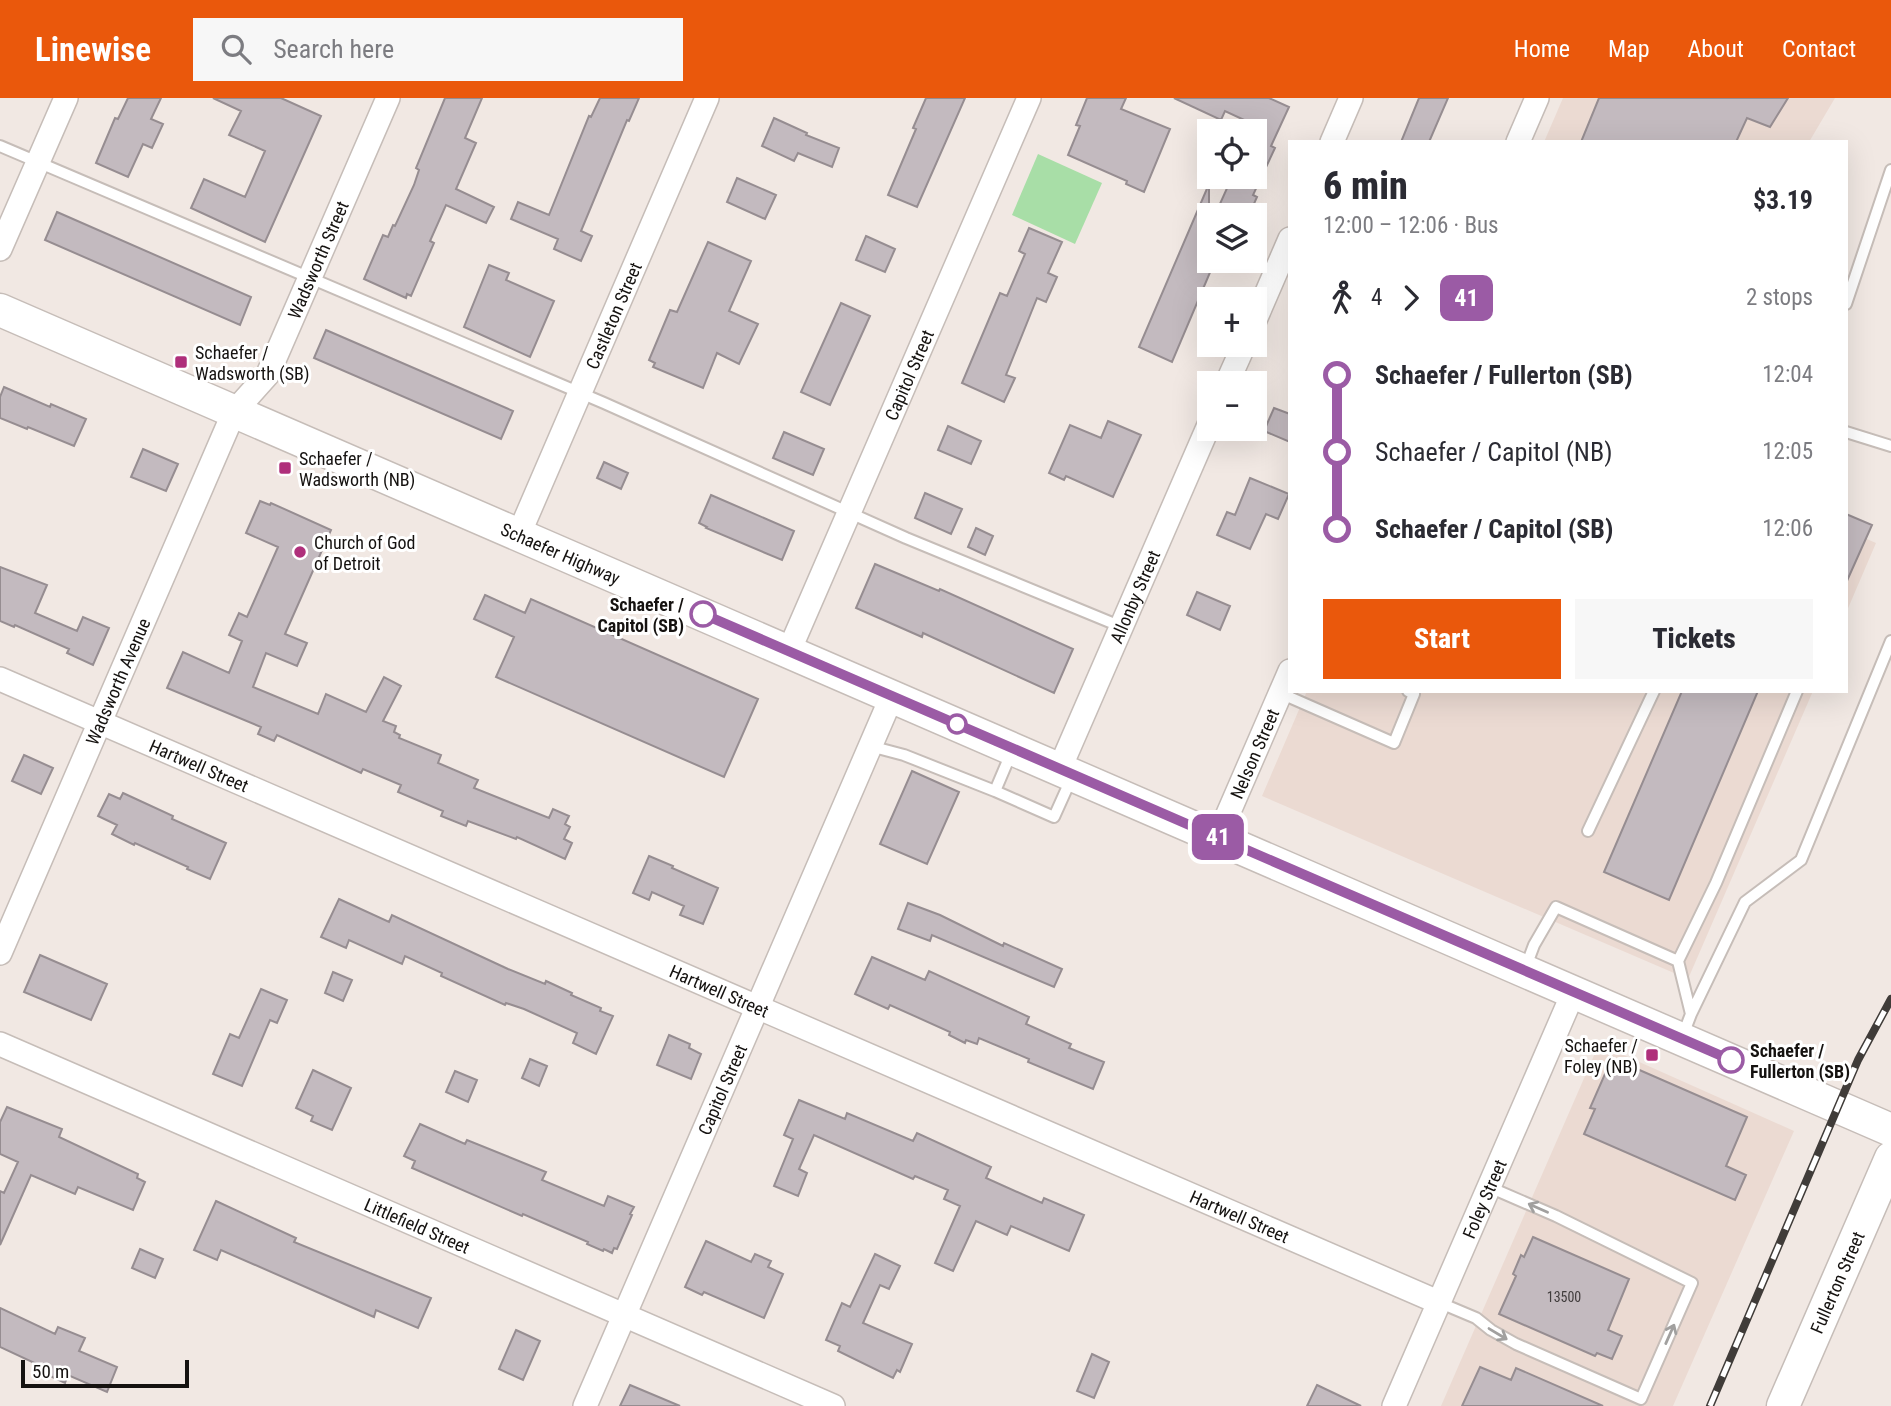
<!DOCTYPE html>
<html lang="en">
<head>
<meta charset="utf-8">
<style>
	body { margin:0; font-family:"Roboto Condensed",sans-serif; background:#f7f7f7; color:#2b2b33; height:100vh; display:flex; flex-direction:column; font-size:26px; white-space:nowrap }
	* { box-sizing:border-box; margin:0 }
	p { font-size:23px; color:#7c7c81 }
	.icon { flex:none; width:38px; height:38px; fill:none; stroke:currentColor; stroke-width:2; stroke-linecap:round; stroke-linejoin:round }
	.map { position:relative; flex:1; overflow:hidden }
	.sheet { position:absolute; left:1288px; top:42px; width:560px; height:553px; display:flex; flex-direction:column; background:#fff; border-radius:0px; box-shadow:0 7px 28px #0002 }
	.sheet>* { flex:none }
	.badge { padding:0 14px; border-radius:10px; font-size:24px; line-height:46px }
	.fabs { position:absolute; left:1197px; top:21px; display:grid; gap:14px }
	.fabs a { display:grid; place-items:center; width:70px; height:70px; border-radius:0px; background:#fff; box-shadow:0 7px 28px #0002; font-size:35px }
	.scale { position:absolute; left:21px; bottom:18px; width:168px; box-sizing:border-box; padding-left:7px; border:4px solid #151210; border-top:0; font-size:19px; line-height:24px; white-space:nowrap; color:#151210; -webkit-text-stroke:5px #fff; paint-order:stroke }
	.map>.badge { position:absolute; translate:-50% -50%; box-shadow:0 0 0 4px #fff }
	.legs { display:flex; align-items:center; gap:10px; height:77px; padding:0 35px; font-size:23px }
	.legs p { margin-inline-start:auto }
	.overview { display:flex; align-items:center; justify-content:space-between; height:119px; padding:0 35px }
	h1 { font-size:38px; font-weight:800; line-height:52px }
	.action { display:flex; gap:14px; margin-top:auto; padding:14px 35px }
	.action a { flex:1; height:80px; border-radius:0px; background:#ea580c; color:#fff; font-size:28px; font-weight:800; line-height:80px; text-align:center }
	.action a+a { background:#f7f7f7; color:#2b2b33 }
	ul { padding:0 35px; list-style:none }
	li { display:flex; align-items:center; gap:24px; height:77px; font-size:26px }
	li i { display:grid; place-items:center; width:10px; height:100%; margin:0 9px; background:currentColor }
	li i::after { content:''; width:18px; height:18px; margin:-9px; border:5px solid; border-radius:50%; background:#fff }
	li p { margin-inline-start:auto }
	li:first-child i { background:linear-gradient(#0000 50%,currentColor 0) }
	li:last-child i { background:linear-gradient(currentColor 50%,#0000 0) }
	header { display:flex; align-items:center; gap:42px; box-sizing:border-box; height:98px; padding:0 35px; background:#ea580c; color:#fff }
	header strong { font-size:33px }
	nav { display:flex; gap:38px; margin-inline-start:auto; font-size:24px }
	.search { width:490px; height:63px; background:#f7f7f7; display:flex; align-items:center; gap:18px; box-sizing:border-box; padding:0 24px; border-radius:0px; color:#7c7c81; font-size:26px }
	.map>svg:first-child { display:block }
</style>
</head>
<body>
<header>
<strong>Linewise</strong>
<div class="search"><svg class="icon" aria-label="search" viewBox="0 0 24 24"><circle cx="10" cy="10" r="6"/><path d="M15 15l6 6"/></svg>Search here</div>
<nav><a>Home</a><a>Map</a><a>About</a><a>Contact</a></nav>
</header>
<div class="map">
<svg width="1891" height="1308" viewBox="0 0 1891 1308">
	<rect width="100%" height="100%" fill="#f1e8e3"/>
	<path fill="#ebdad2" d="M1563 0H1835L1809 44H1544Z
		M1846 432 1876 445 1846 515Z
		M1307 593H1813L1688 881 1262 698Z
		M1599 946 1794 1033 1673 1308H1441Z"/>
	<path fill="#a8dea7" d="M1038 56 1102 85 1075 146 1012 117Z"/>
	<path fill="#c3babf" stroke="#968d91" stroke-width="2" d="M128 0H161L151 21 163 26 152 50 143 46 128 79 96 65 115 20 118 21Z
		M213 0H281L321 18 265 144 191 110 204 81 245 99 265 53 229 37 241 13Z
		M445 0H482L465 40 476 45 456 91 494 109 486 125 446 107 430 143 434 145 411 198 407 196 406 200 364 181 383 137 388 139 393 127 395 128 414 87 419 72 416 70Z
		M600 0H639L629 23 627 22 581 133 592 138 581 163 554 151 558 141 511 121 518 104 549 117 589 18 591 19Z
		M926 0H965L917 109 888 97 916 31 913 30Z
		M1087 0H1126L1121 11 1170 31 1144 94 1126 86 1127 83 1068 57 1080 28 1076 27Z
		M1174 0H1269L1289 9 1271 48 1275 50 1253 97 1257 99 1249 117H1215L1232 79 1255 88V27L1225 13 1221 22Z
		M1419 0H1448L1429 44H1401Z
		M1599 0H1788L1770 29 1747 20 1736 44H1581Z
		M774 20 807 35 806 37 839 50 832 69 798 55 794 63 762 48Z
		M737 80 776 97 765 121 727 104Z
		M1209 86V163L1214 165 1172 264 1139 249Z
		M57 114 251 199 240 227 45 142Z
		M1029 130 1062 144 1048 175 1057 179 1046 204 1037 200 1006 277 1015 280 1004 304 962 285 1000 195 1007 198 1025 156 1019 153Z
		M866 138 895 151 885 174 856 162Z
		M708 144 751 163 729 213 758 226 739 266 717 255 703 290 653 269 655 265 649 262 670 212 677 214Z
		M489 167 509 175 506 182 554 203 530 259 464 229Z
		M841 205 870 218 830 307 801 294Z
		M326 232 513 313 501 341 314 260Z
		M4 289 50 309 51 306 86 321 74 348 28 329 27 331 0 320V299Z
		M1274 310 1290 316V344L1264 333Z
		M1108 323 1141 337 1113 399 1066 378 1064 382 1049 375 1070 327 1101 340Z
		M948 328 981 343 971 366 938 352Z
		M784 334 824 351 813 377 773 360Z
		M143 351 178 366 166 393 131 379Z
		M604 364 628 375 621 391 597 380Z
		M1250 380 1289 396 1278 421 1266 416 1250 451 1217 437 1227 414 1235 417Z
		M925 395 962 411 951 436 915 420Z
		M711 397 794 433 782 462 706 430 707 429 699 425Z
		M260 403 270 407 271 405 331 432 285 536 307 545 297 568 266 555 253 589 318 616 326 596 366 614 384 579 401 588 383 623 396 628 394 634 400 637 399 640 441 657 438 665 478 682 474 690 549 720 553 711 569 718 565 726 570 729 564 741 572 745 565 761 517 739 516 741 468 723 466 728 441 718 443 713 398 694 401 687 363 671 361 675 277 637 274 643 258 636 261 629 167 590 183 554 229 575 242 543 229 537 239 515 247 519 278 449 246 435Z
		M1846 416 1872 427 1846 485Z
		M976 430 993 438 985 457 968 449Z
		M875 466 939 493 940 491 1073 551 1054 595 923 535 922 539 856 510Z
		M0 469 47 487 35 515 77 533 83 519 109 530 93 567 67 555 69 551 15 527 14 529 0 523Z
		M1197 494 1230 508 1220 532 1187 517Z
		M485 497 525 515 531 501 758 601 724 679 496 579 514 539 474 521Z
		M1682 593H1758L1669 802 1604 774Z
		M24 657 53 670 41 696 12 683Z
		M912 673 959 694 927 766 880 746Z
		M123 695 173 718 172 721 226 745 210 781 187 771 188 769 135 745 134 747 112 736 117 727 98 718 109 696 120 701Z
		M649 758 673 768 672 770 718 790 703 826 680 817 684 808 652 794 649 802 633 795Z
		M339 801 389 824 392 817 508 871 545 886 546 883 572 895 571 897 601 910 600 913 613 918 596 956 573 945 577 935 524 911 506 905 505 907 441 878 442 875 405 858 402 866 349 842 346 850 321 839Z
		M908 805 940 817 1003 848 1004 845 1062 871 1054 889 932 837 930 843 898 831Z
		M40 857 107 886 91 922 24 894Z
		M872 859 925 882 929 873 1029 919 1026 926 1071 946 1069 950 1104 964 1093 991 1028 964 1029 961 979 940 977 946 966 942 965 945 949 937 950 934 890 907 888 911 855 896Z
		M333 874 352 882 343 903 325 895Z
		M261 891 287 902 277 925 270 922 242 988 213 976 230 936 239 940Z
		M669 937 690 946 689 950 701 956 691 981 657 967Z
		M1612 960 1747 1019 1726 1068 1746 1077 1735 1102 1584 1036 1595 1011 1590 1010Z
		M530 961 547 968 539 988 522 980Z
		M313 972 351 990 332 1032 311 1023 313 1018 296 1010Z
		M455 973 477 982 468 1004 446 994Z
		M799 1002 845 1021 847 1015 913 1043 917 1035 991 1069 986 1080 1042 1105 1044 1100 1084 1117 1069 1153 1011 1128 1007 1137 976 1123 953 1173 935 1165 960 1108 944 1101 948 1092 915 1078 913 1081 814 1037 799 1071 807 1075 798 1098 774 1088 793 1041 784 1037Z
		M7 1009 62 1031 59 1039 138 1076 137 1080 145 1084 133 1112 78 1089 75 1096 31 1077 0 1147V1093L4 1095 18 1064 0 1056V1024Z
		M420 1026 465 1046 467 1042 546 1074 542 1082 604 1108 608 1098 634 1109 630 1116 632 1117 617 1151 614 1150 612 1155 604 1151 603 1153 587 1146 588 1144 523 1116 522 1118 412 1070 415 1063 404 1058Z
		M216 1103 296 1140 294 1144 431 1200 418 1230 376 1212 374 1219 221 1152 217 1162 194 1152Z
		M1533 1139 1629 1181 1608 1232 1622 1238 1612 1261 1597 1255 1595 1258 1499 1216 1516 1178 1513 1176 1521 1157 1524 1159Z
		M706 1143 751 1164 755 1156 771 1163 768 1169 783 1176 764 1220 704 1194 702 1197 685 1189Z
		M140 1151 163 1161 155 1180 132 1170Z
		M875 1156 900 1168 889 1191 880 1187 863 1225 912 1246 900 1274 897 1272 893 1280 838 1253 840 1248 826 1242 842 1205 850 1209Z
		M0 1210 55 1236 58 1229 85 1240 79 1253 117 1269 107 1294 68 1277 65 1285 39 1273 41 1268 0 1249Z
		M516 1232 540 1243 523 1282 499 1271Z
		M1092 1256 1109 1264 1094 1300 1077 1293Z
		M1480 1269 1511 1282 1516 1270 1603 1308H1462Z
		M630 1287 680 1308H620Z
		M1317 1287 1361 1308H1307Z"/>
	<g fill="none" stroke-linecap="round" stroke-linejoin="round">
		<g stroke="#c6bdb8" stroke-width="14">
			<path id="lane" d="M0 48 604 305 906 440 1122 529
				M1846 206 1891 72
				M1846 334 1891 348
				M1280 595 1394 645 1414 596 1408 593
				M870 648 904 657 995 693
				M1012 653 995 693 1054 719 1072 679
				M1588 733 1654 593
				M1525 871 1534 847 1556 809 1678 863
				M1691 916 1745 804 1801 762 1891 543
				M1683 937 1691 916 1678 863 1716 785 1797 593
				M1438 1204 1476 1220 1491 1232 1516 1246 1641 1301 1692 1185 1556 1118 1489 1089"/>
		</g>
		<g stroke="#c6bdb8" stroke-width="26">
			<g id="street">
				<path d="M1332 44 1351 0"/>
				<path d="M1518 44 1537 0"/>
				<path d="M0 151 66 0"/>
				<path d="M1255 222 1290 141"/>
				<path d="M1227 285 1244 247"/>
				<path id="s1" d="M519 436 707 0"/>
				<path id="s2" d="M789 553 1029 0"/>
				<path id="s3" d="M0 581 1438 1204"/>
				<path id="s4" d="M1060 670 1209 327"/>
				<path id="s5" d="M1218 739 1290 573"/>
				<path id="s6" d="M0 855 234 314 268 276 388 0"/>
				<path id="s7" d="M0 946 833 1308"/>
				<path id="s8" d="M585 1308 892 598"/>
				<path id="s9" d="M1394 1308 1574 893"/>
			</g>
		</g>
		<g stroke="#c6bdb8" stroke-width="35">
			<g id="secondary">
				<path id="s10" d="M0 212 1891 1032"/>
				<path id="s11" d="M1783 1308 1891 1060"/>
			</g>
		</g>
		<use href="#lane" stroke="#fff" stroke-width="10"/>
		<use href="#street" stroke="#fff" stroke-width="23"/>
		<use href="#secondary" stroke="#fff" stroke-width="32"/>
		<g stroke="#403c39" stroke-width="8">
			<path id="rail" d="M1710 1308 1858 962 1891 901"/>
		</g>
		<use href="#rail" stroke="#fff" stroke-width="5" stroke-dasharray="16" stroke-linecap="butt"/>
	</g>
	<defs><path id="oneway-shaft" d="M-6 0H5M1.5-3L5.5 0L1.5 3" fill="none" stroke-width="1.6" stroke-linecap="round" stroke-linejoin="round" transform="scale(1.75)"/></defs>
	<g stroke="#a1a09f">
		<use href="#oneway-shaft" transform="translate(1538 1110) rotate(-156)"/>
		<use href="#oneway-shaft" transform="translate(1498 1236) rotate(31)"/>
		<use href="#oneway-shaft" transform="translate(1670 1236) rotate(-66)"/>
	</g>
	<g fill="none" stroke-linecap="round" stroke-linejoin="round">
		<g stroke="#fff" stroke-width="16">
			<path id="line-1" d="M703 516 1731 962"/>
		</g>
		<use href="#line-1" stroke="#9b5ba5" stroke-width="10"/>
	</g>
	<g fill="#af2f7b" stroke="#fff" stroke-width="2.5">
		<rect x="174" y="257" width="14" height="14" rx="3.5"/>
		<rect x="278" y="363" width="14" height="14" rx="3.5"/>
		<circle cx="300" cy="454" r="7"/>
		<rect x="1645" y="950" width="14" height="14" rx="3.5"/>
	</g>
	<g fill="#fff" stroke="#9b5ba5" stroke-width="3.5">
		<circle cx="703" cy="516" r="12"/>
		<circle cx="957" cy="626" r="9"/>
		<circle cx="1731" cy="962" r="12"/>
	</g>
	<g text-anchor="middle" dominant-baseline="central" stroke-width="6" stroke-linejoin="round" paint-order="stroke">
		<g font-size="14" fill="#403c3c">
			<text x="1564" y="1199">13500</text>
		</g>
		<g font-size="18" fill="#151210" stroke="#fff">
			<text stroke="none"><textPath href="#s6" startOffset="765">Wadsworth Street</textPath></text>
			<text stroke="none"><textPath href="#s1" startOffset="238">Castleton Street</textPath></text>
			<text stroke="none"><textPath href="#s2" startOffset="301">Capitol Street</textPath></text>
			<text stroke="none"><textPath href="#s10" startOffset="611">Schaefer Highway</textPath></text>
			<text stroke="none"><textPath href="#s4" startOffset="187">Allonby Street</textPath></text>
			<text stroke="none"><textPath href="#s6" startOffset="296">Wadsworth Avenue</textPath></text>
			<text stroke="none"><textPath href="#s5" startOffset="91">Nelson Street</textPath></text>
			<text stroke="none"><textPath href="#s3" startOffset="217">Hartwell Street</textPath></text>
			<text stroke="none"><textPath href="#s3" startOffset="784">Hartwell Street</textPath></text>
			<text stroke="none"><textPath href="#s8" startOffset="345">Capitol Street</textPath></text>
			<text stroke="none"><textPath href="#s9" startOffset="226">Foley Street</textPath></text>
			<text stroke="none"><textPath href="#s3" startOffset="1351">Hartwell Street</textPath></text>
			<text stroke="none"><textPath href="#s7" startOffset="455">Littlefield Street</textPath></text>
			<text stroke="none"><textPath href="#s11" startOffset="135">Fullerton Street</textPath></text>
		</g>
		<g font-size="18" fill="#151210" stroke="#fff" text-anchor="start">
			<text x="195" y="254">Schaefer /<tspan x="195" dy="21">Wadsworth (SB)</tspan></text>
			<text x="299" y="360">Schaefer /<tspan x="299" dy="21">Wadsworth (NB)</tspan></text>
			<text x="314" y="444">Church of God<tspan x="314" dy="21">of Detroit</tspan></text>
			<text x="1638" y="947" text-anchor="end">Schaefer /<tspan x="1638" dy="21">Foley (NB)</tspan></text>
		</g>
		<g font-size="18" font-weight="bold" fill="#151210" stroke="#fff" text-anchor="end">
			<text x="684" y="506">Schaefer /<tspan x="684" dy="21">Capitol (SB)</tspan></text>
			<text x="1750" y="952" text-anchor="start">Schaefer /<tspan x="1750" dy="21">Fullerton (SB)</tspan></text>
		</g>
	</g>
</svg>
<div class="fabs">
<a><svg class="icon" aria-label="locate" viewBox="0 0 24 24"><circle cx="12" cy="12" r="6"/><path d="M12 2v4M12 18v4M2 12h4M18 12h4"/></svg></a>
<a><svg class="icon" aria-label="layers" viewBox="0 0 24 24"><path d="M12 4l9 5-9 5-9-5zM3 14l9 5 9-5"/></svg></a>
<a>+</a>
<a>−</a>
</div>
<div class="scale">50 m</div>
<b class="badge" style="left:1218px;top:739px;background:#9b5ba5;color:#fff">41</b>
<section class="sheet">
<div class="overview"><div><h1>6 min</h1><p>12:00 – 12:06 · Bus</p></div><b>$3.19</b></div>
<div class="legs"><svg class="icon" aria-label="walk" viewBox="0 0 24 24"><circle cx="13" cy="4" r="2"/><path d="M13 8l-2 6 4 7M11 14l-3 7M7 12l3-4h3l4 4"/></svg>4<svg class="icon" aria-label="forward" viewBox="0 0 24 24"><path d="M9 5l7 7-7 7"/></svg><b class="badge" style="background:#9b5ba5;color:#fff">41</b><p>2 stops</p></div>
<ul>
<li><i style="color:#9b5ba5"></i><b>Schaefer / Fullerton (SB)</b><p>12:04</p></li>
<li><i style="color:#9b5ba5"></i><span>Schaefer / Capitol (NB)</span><p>12:05</p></li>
<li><i style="color:#9b5ba5"></i><b>Schaefer / Capitol (SB)</b><p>12:06</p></li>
</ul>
<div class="action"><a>Start</a><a>Tickets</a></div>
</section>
</div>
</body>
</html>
